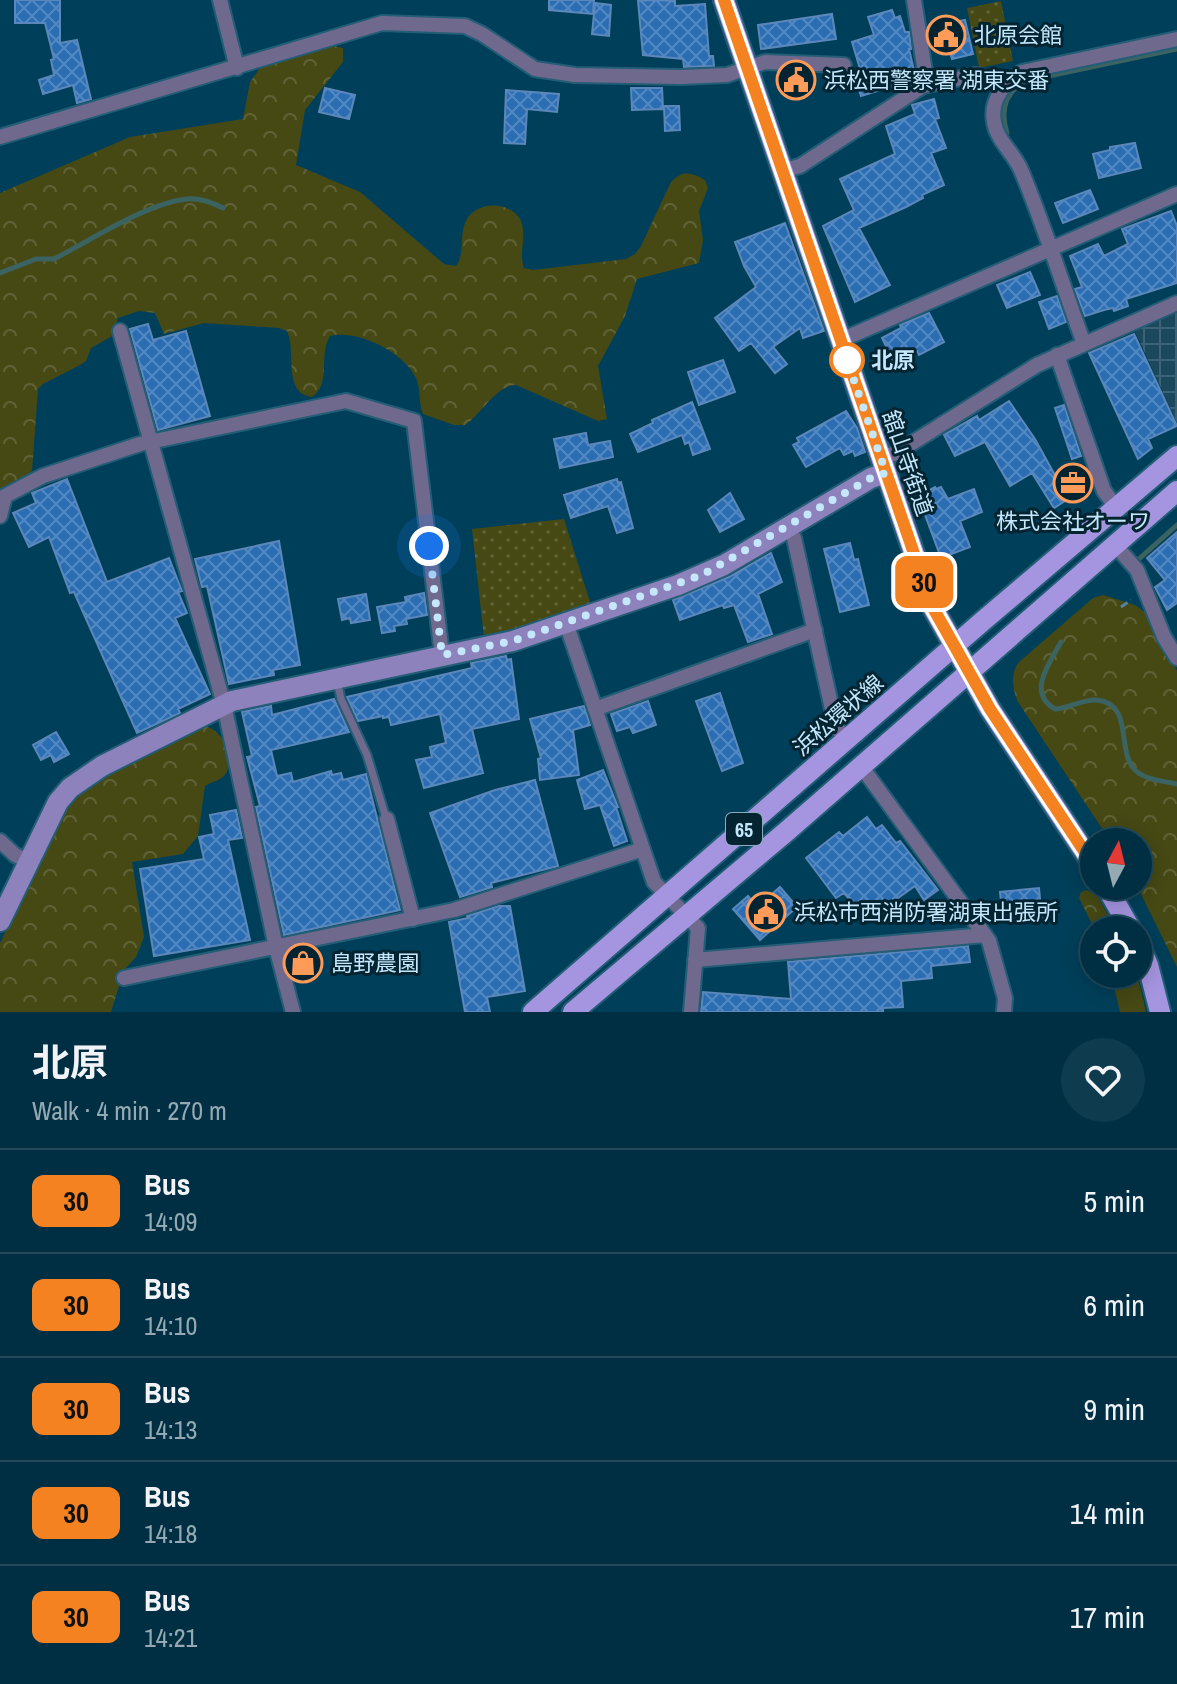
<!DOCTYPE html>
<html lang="en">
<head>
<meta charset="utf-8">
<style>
	body { margin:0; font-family:"Archivo Narrow","Noto Sans JP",sans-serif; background:#0e3b4e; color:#f1f3f6; height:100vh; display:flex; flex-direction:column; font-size:30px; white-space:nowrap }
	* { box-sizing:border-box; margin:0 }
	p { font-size:26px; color:#95a9b2 }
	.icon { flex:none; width:44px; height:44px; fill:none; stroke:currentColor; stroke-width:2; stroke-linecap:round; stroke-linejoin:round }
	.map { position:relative; height:1012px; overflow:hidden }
	.details { display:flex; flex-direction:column; background:#002f43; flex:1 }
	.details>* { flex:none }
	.badge { padding:0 16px; border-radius:12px; font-size:28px; line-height:52px }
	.needle { width:52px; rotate:7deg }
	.buttons { position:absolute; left:1080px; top:828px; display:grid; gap:16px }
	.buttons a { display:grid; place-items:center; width:72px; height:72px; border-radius:50%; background:#002f43; box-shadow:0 4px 20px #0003,0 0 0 2px #224a5c; font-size:40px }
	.you { position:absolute; width:40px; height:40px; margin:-20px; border:6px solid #fff; border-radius:50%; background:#1a73e8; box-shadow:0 0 0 12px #1a73e833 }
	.map>.badge { position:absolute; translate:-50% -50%; box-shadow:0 0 0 4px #fff }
	.round { display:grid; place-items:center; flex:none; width:84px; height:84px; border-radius:42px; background:#0e3b4e }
	.head { display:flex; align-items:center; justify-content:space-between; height:136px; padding:0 32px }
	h1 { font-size:38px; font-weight:700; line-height:60px }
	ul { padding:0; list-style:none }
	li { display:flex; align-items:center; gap:24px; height:104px; padding:0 32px; border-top:2px solid #224a5c }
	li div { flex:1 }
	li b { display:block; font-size:30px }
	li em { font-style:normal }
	li .badge { min-width:88px; font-weight:700; text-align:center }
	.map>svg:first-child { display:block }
</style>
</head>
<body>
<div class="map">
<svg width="1177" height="1012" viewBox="0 0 1177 1012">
	<defs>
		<pattern id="industrial-grid" width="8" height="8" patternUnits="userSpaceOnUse" patternTransform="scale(2)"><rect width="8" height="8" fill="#1c485e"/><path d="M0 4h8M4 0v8" fill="none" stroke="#3b6276"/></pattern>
		<pattern id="forest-crowns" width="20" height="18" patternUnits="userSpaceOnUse" patternTransform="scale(2)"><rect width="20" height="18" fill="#464914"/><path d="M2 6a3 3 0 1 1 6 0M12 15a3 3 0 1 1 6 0" fill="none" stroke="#5f6337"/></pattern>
		<pattern id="park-dots" width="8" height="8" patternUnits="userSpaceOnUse" patternTransform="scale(2)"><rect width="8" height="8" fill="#464914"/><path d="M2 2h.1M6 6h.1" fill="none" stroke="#5f6337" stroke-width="1.8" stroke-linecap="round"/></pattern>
		<pattern id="building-cross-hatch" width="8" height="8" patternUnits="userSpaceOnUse" patternTransform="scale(2)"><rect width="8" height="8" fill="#2b6db3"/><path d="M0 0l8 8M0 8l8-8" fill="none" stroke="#5289c2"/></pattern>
	</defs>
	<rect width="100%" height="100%" fill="#003f59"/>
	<path fill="url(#industrial-grid)" d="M1177 310V423L1134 329Z"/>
	<path fill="url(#forest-crowns)" d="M329 45 343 48V62L305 110 296 165 360 192 444 264 456 266C466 252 458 234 467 219 478 201 509 201 520 219 528 235 518 252 524 268L533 270 626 259 635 254 641 246 671 182C682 170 691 172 705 180L708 188 699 211 703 240 699 263 637 279 625 316 598 366 607 419 598 421 516 385C495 386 482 414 465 425H454L423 414C418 402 421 389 416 378 404 352 357 329 330 336 318 355 332 383 312 397 282 393 297 352 287 331L279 328 204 323 164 334 155 313 139 311 118 318 112 336 91 348 86 361 80 365 43 384 38 389 32 471 0 495V193L130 137 243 119 250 82 260 68Z
		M1103 595 1135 605 1146 613 1177 671V967L1137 886 1138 842H1111L1018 702C1012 688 1010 674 1019 662L1093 598Z
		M208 727C225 733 238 762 223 777 218 781 211 782 205 786L198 836 183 854 132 862 144 937 136 957 124 970 111 1012H0V943L65 808 90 783 198 728Z
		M1086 890 1097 895 1116 930H1095L1079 898 1081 892Z
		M1111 974H1137L1146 1012H1120Z"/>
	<path fill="url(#park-dots)" d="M1001 1 1013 61 979 68 967 8Z
		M564 519 591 605 510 632 484 638 472 529Z"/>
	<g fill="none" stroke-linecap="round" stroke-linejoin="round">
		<path stroke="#3b6362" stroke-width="5" d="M1007 133C1000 111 1004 93 1025 81L1177 49
			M0 273 36 259H54C91 240 147 203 187 199 200 198 211 202 223 208
			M1140 558 1177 525
			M1061 642C1050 662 1026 693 1055 709 1069 708 1083 699 1097 700 1135 704 1115 752 1136 771 1146 780 1164 781 1177 784"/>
	</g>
	<path fill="url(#building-cross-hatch)" stroke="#5c87ba" stroke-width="2" d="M15 0H60V43L77 40 91 99 77 103 73 85 43 94 39 80 54 75 51 60 54 59 45 23H15Z
		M549 0H594L593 14 549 10Z
		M654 0 675 1V6L705 4 709 56H713L714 66 684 67 683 59 643 55 638 1Z
		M595 3 611 5 609 36 592 34Z
		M892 10 895 18 900 16 905 32H909L911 49H909L916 79 861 96 855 79 860 69 852 42 874 35 868 17Z
		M832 14 836 39 761 49 758 25Z
		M965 20 973 54 952 59 947 41 931 44 928 27Z
		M788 73 806 74 804 98 786 96Z
		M325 88 355 95 349 119 319 112Z
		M631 88H662L663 109 632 110Z
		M506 90 559 94 557 112 527 109 525 144 504 143Z
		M934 99 939 118 935 119 946 148 931 153 944 185 922 195 923 198 906 207 859 228 890 285 855 302 823 226 854 210 840 179 895 154 886 126 915 114 912 105Z
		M664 106H679L680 130 665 131Z
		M1135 143 1141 168 1099 178 1093 154 1110 150V147Z
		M1090 190 1098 209 1063 223 1055 203Z
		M1171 211 1177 226V283L1126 299 1128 306 1114 311 1113 308 1104 310 1085 316 1075 289 1082 287 1070 256 1098 244 1104 256 1128 244 1122 229Z
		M785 223 824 331 803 338 800 328 773 347 787 364 775 373 751 343 739 351 715 318 756 287 744 266 735 242Z
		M1030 272 1040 295 1007 308 997 285Z
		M1057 296 1066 322 1049 329 1039 302Z
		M929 313 944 342 919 355 917 351 894 363 882 338 901 328 900 325Z
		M148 324 153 340 186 331 210 416 158 430 130 329Z
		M1134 334 1177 426 1148 439 1152 448 1138 459 1089 353Z
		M723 360 735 392 699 405 688 372Z
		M1009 401 1035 439 1068 499 1054 508 1032 473 1010 486 985 442 955 456 944 435 977 416 979 420Z
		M692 402 710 449 693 455 689 442 685 444 682 435 638 452 630 434 653 423 652 420Z
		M1064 405 1081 456 1072 459 1055 408Z
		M846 411 857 428 865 452 855 456 853 451 844 455 840 448 806 467 793 445 799 442 797 438Z
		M586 433 588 445 610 441 613 457 560 468 554 439Z
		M67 479 107 582 169 558 182 591 178 592 187 613 175 618 210 694 178 709 180 713 137 733 74 592 70 593 49 537 29 547 13 513 36 503 32 493Z
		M617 479 618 483 621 482 633 528 617 533 608 506 571 518 564 495Z
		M935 487 936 489 941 487 948 499 974 489 982 512 960 521 970 547 941 558 918 496Z
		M730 493 744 519 720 532 708 510Z
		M1177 532V603L1167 610 1155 587 1165 580 1147 558Z
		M279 541 300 665 273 670 274 675 229 684 207 586 202 587 195 559Z
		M850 543 854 560 858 559 869 605 840 612 824 549Z
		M771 553 782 582 758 594 772 634 748 642 734 605 724 608 723 605 680 620 673 600 729 577Z
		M424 593 427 615 406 619 407 624 394 626 395 631 382 633 377 607 406 602 405 597Z
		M366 594 370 620 351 623 350 618 342 620 338 599Z
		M506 656 507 660 511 659 519 719 472 729 483 773 424 788 416 760 432 757 430 747 446 743 440 714 391 725 389 717 383 718V716L358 721 347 697 472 668 471 663Z
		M720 693 743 763 722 771 696 701Z
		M334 699 349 732 271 750 277 776 291 773 293 782 331 771 332 775 341 773 343 780 366 774 400 910 284 935 256 807 260 806 247 757 252 756 242 712 271 706 272 715Z
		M648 701 656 725 633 733 630 727 617 731 611 714Z
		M584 706 590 725 573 730 579 775 540 780 538 759 541 758 530 719Z
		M56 732 69 754 54 762 51 755 41 760 33 745Z
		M603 770 618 807H616L627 841 614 846 600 805 585 809 577 780Z
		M535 780 558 866 491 883 492 887 460 897 430 813 495 790Z
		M236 810 242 838 228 840 250 940 154 956 140 869 204 859 199 837 214 834 210 815Z
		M867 817 876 829 882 825 896 843 900 841 938 890 924 900 915 886 867 920 844 893 836 898 806 858 839 832 843 836Z
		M780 887 797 907 760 940 733 909 748 896 757 907Z
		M1039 888 1042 919 1003 920 1000 892Z
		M499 906H510L525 991 487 997 490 1012H465L449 922 468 918 467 916Z
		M968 946 970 962 931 966 932 978 901 981 903 1007 883 1008V1012H701L703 992 791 999 788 962Z
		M313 949 319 972 295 978 289 954Z"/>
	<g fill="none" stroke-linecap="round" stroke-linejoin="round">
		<g stroke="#235d76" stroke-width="11">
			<path id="lane" d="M337 680 341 699 367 755 386 818"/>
		</g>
		<g stroke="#235d76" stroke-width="18">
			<path id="street" d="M220 0 237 68
				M914 0 927 85
				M0 137 382 23 465 26 482 34 535 69 575 75 681 77 727 75 765 62 844 65
				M782 171 800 166 923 86 975 75 989 78 1002 87
				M120 331 224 705 276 947 293 1012
				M841 340 1177 194
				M1084 344C1063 286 1045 227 1021 170 1014 153 997 141 994 122 990 100 1004 83 1022 72L1177 39
				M1057 355 1104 491 1116 507
				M881 458 896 453 1037 365 1177 303
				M0 516 5 496 43 476 140 444 346 401 414 421 442 655
				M788 527 794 538 836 727 847 739
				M1115 545 1137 570 1164 637 1177 658
				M566 623 654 882 698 928 691 1012
				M595 709 815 630
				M861 766 989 941 1005 998 1004 1012
				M387 819 413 919
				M0 841 15 855 28 861
				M695 960 985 935
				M124 978 454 910 643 849"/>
		</g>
		<g stroke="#235d76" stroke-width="24">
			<path id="secondary" d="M0 921 58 802 70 788 102 766 232 701 513 641 678 585 724 565 871 478 886 473"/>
		</g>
		<g stroke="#235d76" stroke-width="24">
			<path id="primary" d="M724 0 932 606 990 709 1094 866
				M1106 886 1131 930
				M1138 943 1148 965 1160 1012
				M533 1012 984 620 1177 456
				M573 1012 787 831 1177 491"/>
		</g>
		<path stroke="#51859c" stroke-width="3" stroke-dasharray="8 4" stroke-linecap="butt" d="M1121 607 1131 600"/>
		<use href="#lane" stroke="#70698e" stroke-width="7"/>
		<use href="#street" stroke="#70698e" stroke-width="14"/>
		<use href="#secondary" stroke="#8e82bd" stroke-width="20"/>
		<use href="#primary" stroke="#a595e1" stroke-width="20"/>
	</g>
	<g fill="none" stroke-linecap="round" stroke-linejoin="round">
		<g stroke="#fff" stroke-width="18">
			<path id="line" d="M724 0 932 606 990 709 1094 866"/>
		</g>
		<use href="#line" stroke="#f58220" stroke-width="12"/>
		<path stroke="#c4e7fb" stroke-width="8" stroke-dasharray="0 14.4" d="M429 546 442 655 513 641 702 575 871 478 886 473 847 360"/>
	</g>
	<defs>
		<g id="civic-ring" transform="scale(2)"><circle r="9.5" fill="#042432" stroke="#fe9b59" stroke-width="1.5"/><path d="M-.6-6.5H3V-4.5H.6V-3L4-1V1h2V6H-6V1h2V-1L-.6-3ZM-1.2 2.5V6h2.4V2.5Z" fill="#fe9b59"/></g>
		<g id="office-ring" transform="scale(2)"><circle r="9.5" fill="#042432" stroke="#fe9b59" stroke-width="1.5"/><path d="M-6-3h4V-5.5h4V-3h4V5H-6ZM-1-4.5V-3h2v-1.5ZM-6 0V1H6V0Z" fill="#fe9b59"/></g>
		<g id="shop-ring" transform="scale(2)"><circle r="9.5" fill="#042432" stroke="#fe9b59" stroke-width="1.5"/><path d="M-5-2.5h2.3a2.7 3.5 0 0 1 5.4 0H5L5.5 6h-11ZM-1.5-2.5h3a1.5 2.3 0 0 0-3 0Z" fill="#fe9b59"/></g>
	</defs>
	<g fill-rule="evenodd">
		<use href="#civic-ring" x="946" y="35"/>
		<use href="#civic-ring" x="796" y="80"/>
		<use href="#office-ring" x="1073" y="483"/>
		<use href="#civic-ring" x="766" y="912"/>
		<use href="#shop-ring" x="303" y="963"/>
	</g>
	<circle fill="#fff" stroke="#f58220" stroke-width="4" cx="847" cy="360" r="16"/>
	<g text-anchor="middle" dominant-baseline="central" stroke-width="6" stroke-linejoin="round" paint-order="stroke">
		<rect fill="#042432" stroke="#8aacbf" stroke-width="2" x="726" y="813" width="36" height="32" rx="6"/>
		<g font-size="20" font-weight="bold" fill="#c4e7fb">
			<text x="744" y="829">65</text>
		</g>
		<g font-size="22" fill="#c4e7fb" stroke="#042432" text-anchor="start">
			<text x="974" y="35">北原会館</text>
			<text x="824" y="80">浜松西警察署 湖東交番</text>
			<text x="1073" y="521" text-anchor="middle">株式会社オーワ</text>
			<text x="794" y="912">浜松市西消防署湖東出張所</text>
			<text x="331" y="963">島野農園</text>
		</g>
		<g font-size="22" font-weight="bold" fill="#c4e7fb" stroke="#042432" text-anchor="start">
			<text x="871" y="360">北原</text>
		</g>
		<g font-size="22" fill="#c4e7fb" stroke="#042432">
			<text transform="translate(908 463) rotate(71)">舘山寺街道</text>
			<text transform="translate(838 715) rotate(-41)">浜松環状線</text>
		</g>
	</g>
</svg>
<div class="buttons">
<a><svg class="needle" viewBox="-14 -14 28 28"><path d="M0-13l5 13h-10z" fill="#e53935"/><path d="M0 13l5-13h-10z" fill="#95a9b2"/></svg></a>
<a><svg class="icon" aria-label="locate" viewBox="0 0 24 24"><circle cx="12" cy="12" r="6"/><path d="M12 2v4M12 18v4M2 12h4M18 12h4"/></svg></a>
</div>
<div class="you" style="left:429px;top:546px"></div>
<b class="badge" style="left:924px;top:582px;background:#f58220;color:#111">30</b>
</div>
<section class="details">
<div class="head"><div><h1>北原</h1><p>Walk · 4 min · 270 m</p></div><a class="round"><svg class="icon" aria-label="heart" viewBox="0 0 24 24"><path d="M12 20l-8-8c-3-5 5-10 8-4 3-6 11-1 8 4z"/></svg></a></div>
<ul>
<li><span class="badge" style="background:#f58220;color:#111">30</span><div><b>Bus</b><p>14:09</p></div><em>5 min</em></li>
<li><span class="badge" style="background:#f58220;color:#111">30</span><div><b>Bus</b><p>14:10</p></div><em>6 min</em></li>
<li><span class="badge" style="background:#f58220;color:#111">30</span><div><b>Bus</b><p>14:13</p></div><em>9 min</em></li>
<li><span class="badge" style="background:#f58220;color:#111">30</span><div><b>Bus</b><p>14:18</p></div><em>14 min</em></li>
<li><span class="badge" style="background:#f58220;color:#111">30</span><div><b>Bus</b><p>14:21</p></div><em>17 min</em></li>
</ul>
</section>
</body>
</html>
